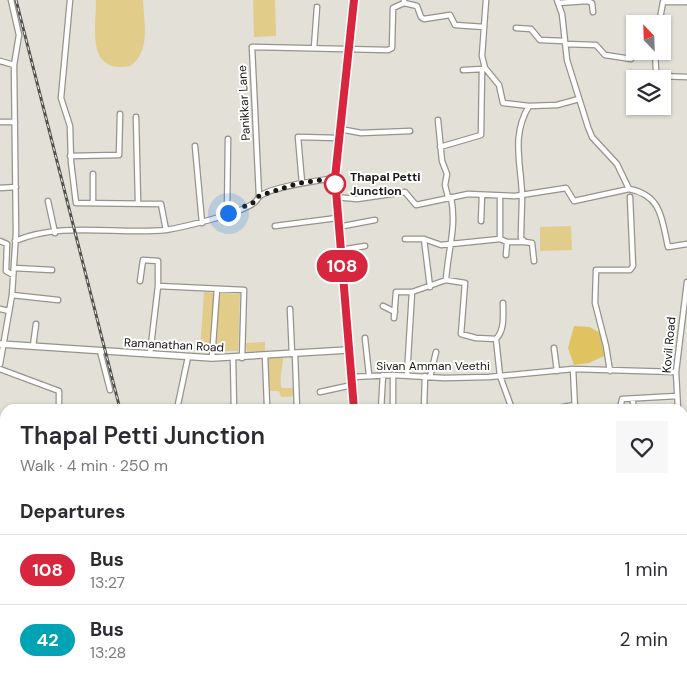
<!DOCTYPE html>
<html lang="en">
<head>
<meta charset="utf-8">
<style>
	body { margin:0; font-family:"DM Sans",sans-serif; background:#f7f7f7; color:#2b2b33; height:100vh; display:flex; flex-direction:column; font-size:19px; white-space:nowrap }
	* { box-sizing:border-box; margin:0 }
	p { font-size:16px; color:#7c7c81 }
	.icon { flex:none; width:28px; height:28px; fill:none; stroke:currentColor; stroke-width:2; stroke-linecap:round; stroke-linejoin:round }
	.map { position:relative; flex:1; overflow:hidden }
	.panel { position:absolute; left:0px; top:404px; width:688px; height:281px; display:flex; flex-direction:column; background:#fff; border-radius:15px 15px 0 0; box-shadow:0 1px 4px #0004 }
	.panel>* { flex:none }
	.badge { padding:0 10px; border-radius:16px; font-size:18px; line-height:32px }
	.needle { width:32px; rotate:337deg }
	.controls { position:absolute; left:626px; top:15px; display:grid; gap:10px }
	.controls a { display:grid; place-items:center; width:45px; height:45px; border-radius:0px; background:#fff; box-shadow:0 1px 4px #0004; font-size:25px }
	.you { position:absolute; width:25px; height:25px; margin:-12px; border:4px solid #fff; border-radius:50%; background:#1a73e8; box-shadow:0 0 0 8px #1a73e833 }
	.map>.badge { position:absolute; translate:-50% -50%; box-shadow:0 0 0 2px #fff }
	h2 { padding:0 20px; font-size:19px; line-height:45px }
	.round { display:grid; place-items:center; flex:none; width:52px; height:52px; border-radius:0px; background:#f7f7f7 }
	.headline { display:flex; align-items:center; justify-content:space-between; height:85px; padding:0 20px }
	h1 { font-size:24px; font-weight:600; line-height:38px }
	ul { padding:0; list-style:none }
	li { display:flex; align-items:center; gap:15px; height:70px; padding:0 20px; border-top:1px solid #e1e1e2 }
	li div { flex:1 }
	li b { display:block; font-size:19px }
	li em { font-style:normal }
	li .badge { min-width:55px; font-weight:700; text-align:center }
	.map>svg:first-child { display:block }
</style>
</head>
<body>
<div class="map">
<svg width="687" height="684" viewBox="0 0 687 684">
	<rect width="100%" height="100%" fill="#e2e0d7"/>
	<path fill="#e2cc8a" d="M96 0H143C144 23 151 52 130 66 86 74 96 29 96 0Z
		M253 0H275L276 36 254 37Z
		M571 226 572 250 540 251V227Z
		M204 292 240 294 238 351H200Z
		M265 342V351L247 352 246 343Z
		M283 355C284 367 278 376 282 388H297L298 396 281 397 279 391H266L265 356Z"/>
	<path fill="#e1c261" d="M574 326 590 327 600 333 604 356 589 363 574 365 568 348Z"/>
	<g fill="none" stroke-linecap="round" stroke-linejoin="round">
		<g stroke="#95938b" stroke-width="7">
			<path id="minor" d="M70 0 61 98 70 126 71 162 76 203 161 204 166 230C184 227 243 213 255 202 258 200 257 198 260 196 274 186 317 181 335 178
				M486 0 482 56 485 68 499 85 503 103 529 106
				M557 0 562 14 567 60 588 127 592 137 617 164 629 189C662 195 662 220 668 247L687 244
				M404 3 417 6 421 17 424 19 450 15 455 25 484 27
				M558 3 587 1 592 3 593 12
				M659 24 663 2H686
				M516 28 531 29 540 40 564 41
				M565 44 596 45 605 55 631 59 635 32
				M314 48 317 7
				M655 51 656 70 659 76 687 77
				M0 61 14 65
				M463 70 484 69
				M136 117 138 202
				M438 120 442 161 447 174 445 185 448 197
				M0 122H15
				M340 129 361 133 410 131
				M195 146 202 223
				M440 147 481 135 482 69
				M70 156 119 155 120 114
				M302 183 298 137 339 138
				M0 188 16 187
				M259 196 252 47 388 50 392 48 393 8 404 3V0
				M500 196V239L507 242 506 255
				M335 197 357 199 405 192 416 205 468 194 515 196 566 188 574 201 629 189
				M451 197C457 228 448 249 446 280L465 283 461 334 476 338 496 339 500 376 512 409
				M48 201 55 233
				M93 203V174
				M227 213 228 139
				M481 221 482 195
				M275 226 337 218
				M338 227 375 220
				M405 239H424L441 245 500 239
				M424 239 430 287
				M0 241 7 244 6 271 13 275
				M15 241C63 221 117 235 166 230
				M507 242H525
				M340 250 365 246
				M534 261 532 243 525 242 521 238C521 224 522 209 522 195 521 162 511 136 529 106L557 105 579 99
				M14 268 52 270
				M140 281 143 260 158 261V286
				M12 295 58 300
				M383 306 395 312
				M0 309 9 311
				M290 309 292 354
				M394 318 396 292H412
				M365 338 369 375
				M496 339C505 330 503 315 503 303
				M33 346 36 324
				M554 348 557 371
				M100 351 110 390
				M150 354 158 286 244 290 242 358
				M295 354 297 409
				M265 356 267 405
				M212 358 217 289
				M233 358 234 409
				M0 364 12 295 16 233 14 65 19 35 11 0
				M0 369 59 391V409
				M573 369 575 409
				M610 371 606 346 595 303 596 270H630L633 266 630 197
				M407 375 412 292 446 280
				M352 377 393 375 444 378 489 377 573 369 676 372
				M430 377 436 352
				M320 392 352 385
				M177 409 188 357
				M381 409 383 375
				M393 409V375
				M424 409 425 376
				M551 409 575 405
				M620 409 622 399 677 396
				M633 409V399
				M678 409 676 372 687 282
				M682 449H687
				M682 464 687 481
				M0 476 5 529
				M682 517 687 516
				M682 562 687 582
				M682 602 683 601
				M682 617 687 616
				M682 638 687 637
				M44 680 45 684
				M82 680 83 684
				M233 680 234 684
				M367 680V684
				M418 680V684
				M438 680V684
				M446 680V684
				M480 680 481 684
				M519 680V684
				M541 680 542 684
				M131 684V680
				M587 684V680"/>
		</g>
		<g stroke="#95938b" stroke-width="8">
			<path id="major" d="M354 0 335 178 354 409
				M0 344 212 358 348 350
				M0 644H5
				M137 680 143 684
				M309 684V680"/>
		</g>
		<use href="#minor" stroke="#fff" stroke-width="4.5"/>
		<use href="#major" stroke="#fff" stroke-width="5.5"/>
		<g stroke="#53514d" stroke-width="3">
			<path id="rail" d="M16 0 120 409
				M160 680V684"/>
		</g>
		<use href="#rail" stroke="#fff" stroke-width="1" stroke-dasharray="4" stroke-linecap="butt"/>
	</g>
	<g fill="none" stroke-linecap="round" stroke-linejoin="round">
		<g stroke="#fff" stroke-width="11">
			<path id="line" d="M354 0 335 178 354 409"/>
		</g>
		<use href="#line" stroke="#d7263d" stroke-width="8"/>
		<path stroke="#191815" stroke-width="5" stroke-dasharray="0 9" d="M228 213 255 202 259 196 299 183 335 178V184"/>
	</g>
	<circle fill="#fff" stroke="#d7263d" stroke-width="2.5" cx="335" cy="184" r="10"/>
	<g text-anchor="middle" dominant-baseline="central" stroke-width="4" stroke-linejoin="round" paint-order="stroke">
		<g font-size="12" fill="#191815" stroke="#fff">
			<text transform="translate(244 103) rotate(-93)">Panikkar Lane</text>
			<text transform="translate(174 345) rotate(3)">Ramanathan Road</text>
			<text transform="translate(669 345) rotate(-85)">Kovil Road</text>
			<text x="433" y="366">Sivan Amman Veethi</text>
		</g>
		<g font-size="12" font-weight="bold" fill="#191815" stroke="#fff" text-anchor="start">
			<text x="350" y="177">Thapal Petti<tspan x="350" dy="14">Junction</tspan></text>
		</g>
	</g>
</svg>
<div class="controls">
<a><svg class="needle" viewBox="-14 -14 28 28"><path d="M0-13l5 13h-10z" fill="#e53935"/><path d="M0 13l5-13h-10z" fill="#7c7c81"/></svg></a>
<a><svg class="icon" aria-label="layers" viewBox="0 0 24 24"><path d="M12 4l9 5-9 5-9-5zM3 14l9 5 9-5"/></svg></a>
</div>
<div class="you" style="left:228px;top:213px"></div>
<b class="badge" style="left:342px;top:266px;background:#d7263d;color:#fff">108</b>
<section class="panel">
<div class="headline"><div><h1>Thapal Petti Junction</h1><p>Walk · 4 min · 250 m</p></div><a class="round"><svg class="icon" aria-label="heart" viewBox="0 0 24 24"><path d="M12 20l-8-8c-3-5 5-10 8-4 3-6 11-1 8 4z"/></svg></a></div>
<h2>Departures</h2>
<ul>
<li><span class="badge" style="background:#d7263d;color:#fff">108</span><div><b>Bus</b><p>13:27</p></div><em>1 min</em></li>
<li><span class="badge" style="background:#00a3b4;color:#fff">42</span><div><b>Bus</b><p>13:28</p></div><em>2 min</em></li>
</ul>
</section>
</div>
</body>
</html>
